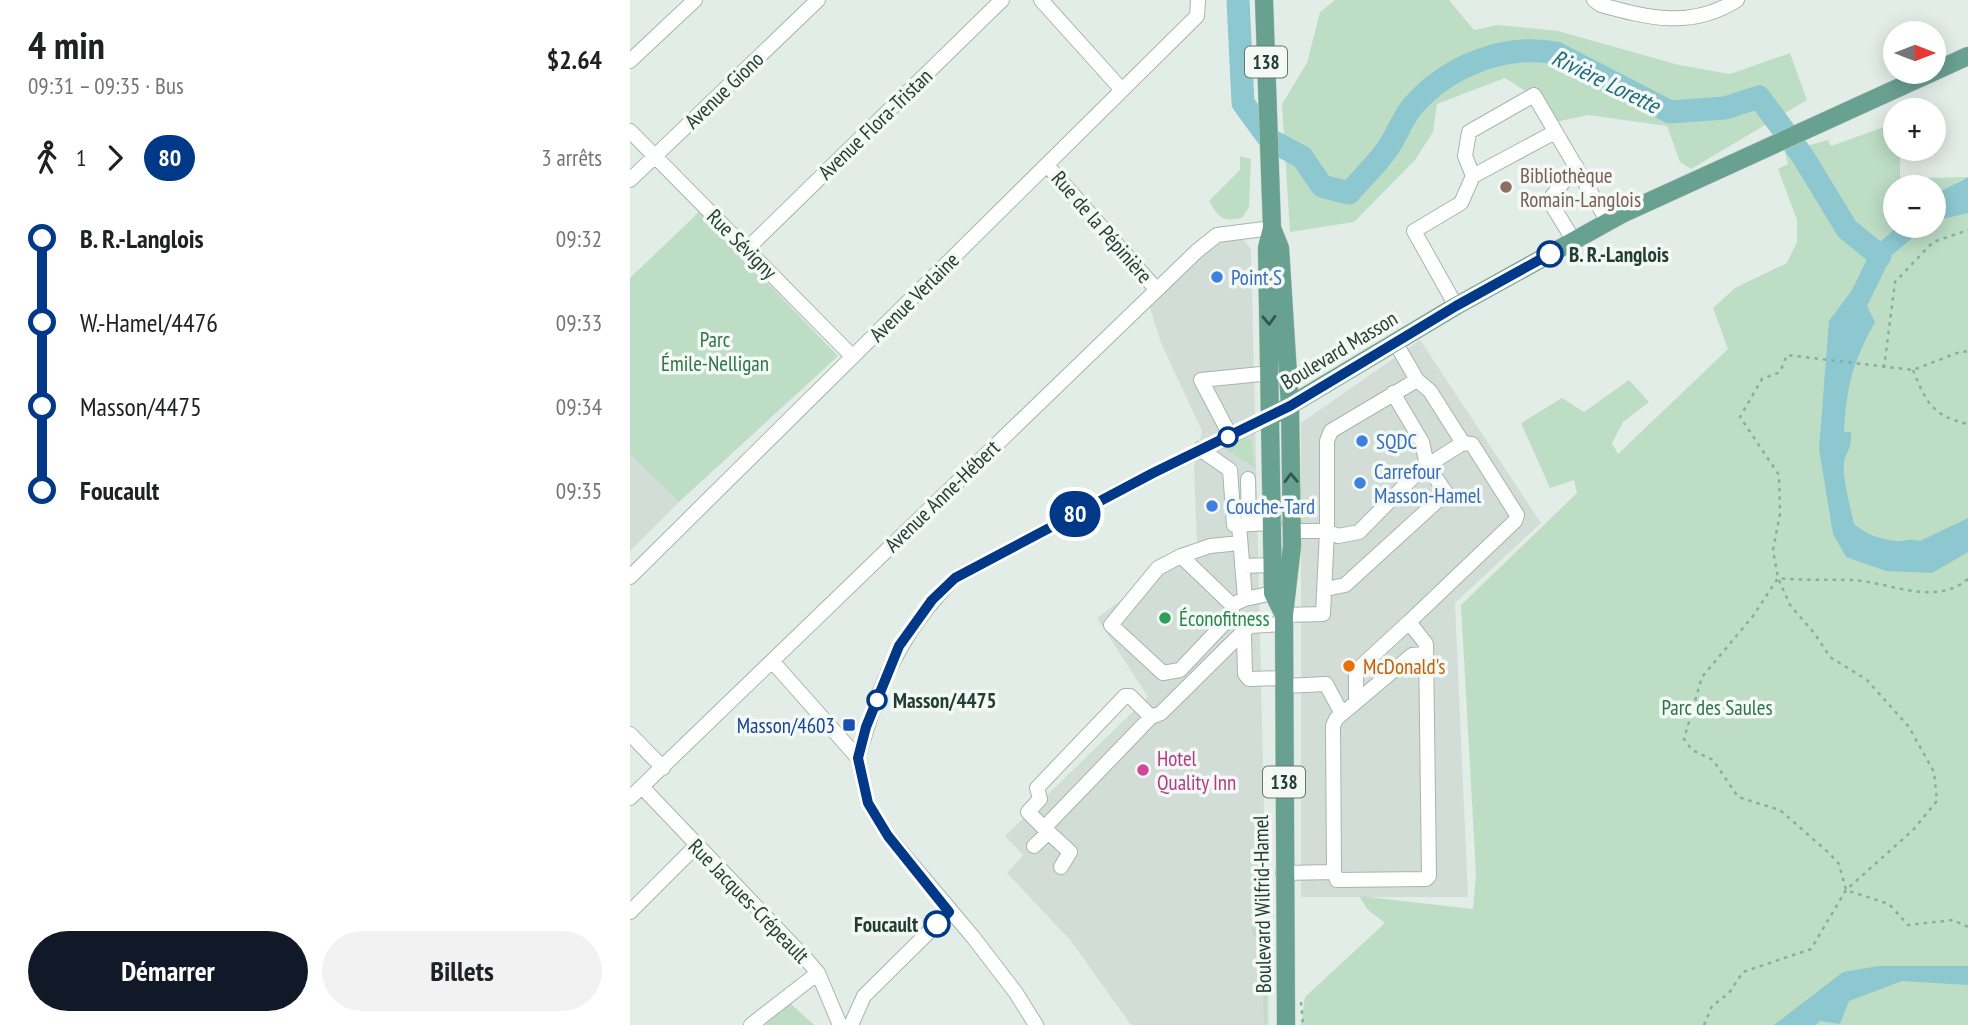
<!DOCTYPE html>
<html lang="fr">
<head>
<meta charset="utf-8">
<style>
	body { margin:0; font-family:"PT Sans Narrow",sans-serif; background:#f2f2f2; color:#202124; height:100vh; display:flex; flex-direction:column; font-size:26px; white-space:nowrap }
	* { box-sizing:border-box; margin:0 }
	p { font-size:23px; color:#757577 }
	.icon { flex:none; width:38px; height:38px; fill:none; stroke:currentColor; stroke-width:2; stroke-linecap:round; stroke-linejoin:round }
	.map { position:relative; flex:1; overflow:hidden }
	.side { display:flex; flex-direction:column; background:#fff; width:630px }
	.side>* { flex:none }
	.badge { padding:0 14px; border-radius:23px; font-size:24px; line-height:46px }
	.needle { width:46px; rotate:90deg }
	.fabs { position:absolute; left:1253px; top:21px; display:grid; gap:14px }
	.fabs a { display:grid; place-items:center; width:63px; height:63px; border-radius:50%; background:#fff; box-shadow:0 4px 18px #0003; font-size:35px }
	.map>.badge { position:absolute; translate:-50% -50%; box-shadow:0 0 0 4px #fff }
	.legs { display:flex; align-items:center; gap:10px; height:77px; padding:0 28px; font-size:23px }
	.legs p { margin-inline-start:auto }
	.overview { display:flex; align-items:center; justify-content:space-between; height:119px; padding:0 28px }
	h1 { font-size:38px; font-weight:800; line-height:52px }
	.cta { display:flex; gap:14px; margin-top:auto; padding:14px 28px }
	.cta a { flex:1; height:80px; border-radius:42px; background:#111827; color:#fff; font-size:28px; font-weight:800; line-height:80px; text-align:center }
	.cta a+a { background:#f2f2f2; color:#202124 }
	ul { padding:0 28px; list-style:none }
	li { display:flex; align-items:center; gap:24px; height:84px; font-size:26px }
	li i { display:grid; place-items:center; width:10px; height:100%; margin:0 9px; background:currentColor }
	li i::after { content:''; width:18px; height:18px; margin:-9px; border:5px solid; border-radius:50%; background:#fff }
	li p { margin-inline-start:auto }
	li:first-child i { background:linear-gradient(#0000 50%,currentColor 0) }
	li:last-child i { background:linear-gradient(currentColor 50%,#0000 0) }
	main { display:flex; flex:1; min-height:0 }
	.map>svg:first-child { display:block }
</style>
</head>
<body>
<main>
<section class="side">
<div class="overview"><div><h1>4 min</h1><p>09:31 – 09:35 · Bus</p></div><b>$2.64</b></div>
<div class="legs"><svg class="icon" aria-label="walk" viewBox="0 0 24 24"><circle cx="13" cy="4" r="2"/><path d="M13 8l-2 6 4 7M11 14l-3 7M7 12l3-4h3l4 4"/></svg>1<svg class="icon" aria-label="forward" viewBox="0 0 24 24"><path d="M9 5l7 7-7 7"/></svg><b class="badge" style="background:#013888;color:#fff">80</b><p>3 arrêts</p></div>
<ul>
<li><i style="color:#013888"></i><b>B. R.-Langlois</b><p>09:32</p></li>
<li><i style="color:#013888"></i><span>W.-Hamel/4476</span><p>09:33</p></li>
<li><i style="color:#013888"></i><span>Masson/4475</span><p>09:34</p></li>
<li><i style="color:#013888"></i><b>Foucault</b><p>09:35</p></li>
</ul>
<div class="cta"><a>Démarrer</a><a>Billets</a></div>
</section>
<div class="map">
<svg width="1338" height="1025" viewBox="0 0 1338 1025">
	<rect width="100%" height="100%" fill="#e3ede8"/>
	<path fill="#d2ddd7" d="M607 232 621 249 639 1025H501L441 941 377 873 393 855 375 836 518 697 467 618 567 543 564 467 572 431 531 343 519 305 589 238Z
		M790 340 911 523 825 603 838 897H671V423Z
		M0 454 49 502 0 551Z"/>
	<path fill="#bdddc5" d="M705 0H819L844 30 868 25 928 31 1049 65 1100 74 1160 53 1177 100 1061 169 1050 162 1037 126 958 115 925 122 911 101 875 78 807 104 803 132 785 160 724 222 660 232 652 104 677 63 690 12Z
		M1265 123V149H1270V176L1275 187H1265V226H1304V187H1276L1297 178 1337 177 1325 183 1338 182V1025H671L675 997 755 923 738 910 729 896 843 909 846 874 831 605 947 493 944 480 920 488 891 423 932 398 954 412 999 380 1019 402 993 422 982 443 988 454 1098 349 1083 308 1105 288 1157 263 1167 242V220L1148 169 1158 164 1155 152 1198 140 1201 146Z
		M610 156 621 159 619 207 612 218C592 222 589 218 579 201L610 170Z
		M69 212 208 356 49 502 0 454V278Z
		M613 437 621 439 625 468 592 447Z
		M635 898V939L629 941 622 933 621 902Z
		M636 956 637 1025 634 1024 633 991 626 985V973L632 971V957Z
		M160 1003 184 1025H135Z"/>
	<path fill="#8dc8d0" d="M1338 177V213L1304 221V195Z
		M1268 226H1297L1262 255 1237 306 1245 322C1222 364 1217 384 1214 432H1221C1222 445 1219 448 1215 458 1210 470 1221 510 1224 524 1236 534 1251 540 1267 541 1276 541 1281 538 1290 541L1338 518V552L1302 573 1256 571 1216 557 1203 534 1189 449 1199 321 1222 290 1242 249Z
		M1249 966H1338V985L1272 981 1219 1001 1210 1024 1190 1021 1186 1025H1144L1213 972Z"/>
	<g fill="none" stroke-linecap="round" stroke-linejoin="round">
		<path stroke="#8dc8d0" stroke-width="23" d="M608 0 613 103 640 140 672 157 692 186 719 193C732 178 747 164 758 148 767 135 772 119 782 107 816 67 874 43 926 53L1040 112 1095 108 1129 97 1172 155 1217 229 1250 256"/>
		<g stroke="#a6b5af" stroke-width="16">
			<path id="minor" d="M411 0 492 90
				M964 0 971 5C1019 18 1061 29 1107 0
				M0 61 65 0
				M0 131 223 357
				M417 165 526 289
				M843 176 925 132
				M0 180 188 0
				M944 241 919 200 946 166
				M118 248 372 0
				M826 306 784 231 831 203 843 176 835 156 839 132 904 95 978 222
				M600 435 571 380 641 373
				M570 449 600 470 604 525 644 523
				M618 479 619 524
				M662 531H697V441L701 431 787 380 765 342
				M551 556 580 546 610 543
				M612 566 643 565
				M0 577 567 16 568 0
				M696 589 715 585 816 493 797 465 792 442 763 393
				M615 599 643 593
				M602 605V615L550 670 533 673 481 625 528 568 551 556 602 605 615 599 609 525
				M654 615 693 614 697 531 708 536 729 532 790 470 833 443 800 391 787 380
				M654 624 620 626 612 633 614 637 615 674 619 679 654 678
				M142 661 228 758 238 803 258 836 343 937 386 993 406 1025
				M655 686 696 684 712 714
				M726 702V671L779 622
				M0 734 33 768
				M228 758C248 686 271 630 325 578L523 473 642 416
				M12 787 176 959 188 973 210 1025
				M0 798 567 251 587 235 642 228
				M414 828 398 812 410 799 407 788 495 696H500L521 717
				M404 846 419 832
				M431 867 440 852 414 828 521 717 531 713 612 633
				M704 872 703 726 706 719 782 655 796 654
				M653 873 704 872 707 880 796 879 799 876 796 644 779 622 885 521 887 515 842 444 833 443
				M0 912 66 846
				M121 1025 188 973
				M221 1025 234 996 319 912"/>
		</g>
		<g stroke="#c1c9c7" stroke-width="19">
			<path id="major" d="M634 0 642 228 637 248 643 593 654 615
				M642 228 650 248 660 406 662 546 654 615 656 1025
				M642 416 826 306 994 213 1338 56"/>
		</g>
		<path stroke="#85b0a1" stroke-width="2.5" stroke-dasharray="3.5 5" stroke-linecap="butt" d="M1254 368 1265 282 1303 242 1338 230
			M1283 370C1296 402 1302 416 1338 424
			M1338 579C1305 607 1259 582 1223 580 1198 579 1174 581 1148 578L1123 616 1072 677 1054 739 1062 750 1083 760 1108 797 1150 810 1200 854 1209 864 1216 890 1259 904 1278 925 1323 920 1338 927
			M671 1002 673 1025
			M1074 1025 1082 1006 1099 993 1113 972 1181 949 1216 890 1283 830 1307 801 1304 772 1279 727 1237 680 1200 657 1185 634 1160 605 1148 578 1143 550 1150 514 1149 475 1110 417 1132 379 1150 372 1157 355 1283 370 1327 353 1338 351"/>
		<use href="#minor" stroke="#fff" stroke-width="14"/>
		<use href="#major" stroke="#69a191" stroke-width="18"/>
	</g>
	<defs><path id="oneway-chevron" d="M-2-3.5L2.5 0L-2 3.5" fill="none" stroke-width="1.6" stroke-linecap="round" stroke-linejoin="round" transform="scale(1.75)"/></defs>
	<g stroke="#34574d">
		<use href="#oneway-chevron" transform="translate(639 320) rotate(88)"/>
		<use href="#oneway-chevron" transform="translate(661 478) rotate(-91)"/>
	</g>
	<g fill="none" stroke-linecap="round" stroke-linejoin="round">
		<g stroke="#fff" stroke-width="16">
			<path id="line-1" d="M307 924 319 912 258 836 238 803 228 758 236 727 269 646 302 600 325 578 523 473 660 406 826 306 920 254"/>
		</g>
		<use href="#line-1" stroke="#013888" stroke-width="10"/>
	</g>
	<circle fill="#8d6e63" stroke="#f4f9f6" stroke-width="2.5" cx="876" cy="187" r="7"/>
	<g fill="#fff" stroke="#013888" stroke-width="3.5">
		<circle cx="920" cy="254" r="12"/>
		<circle cx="598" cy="437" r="9"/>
		<circle cx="247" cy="700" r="9"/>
		<circle cx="307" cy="924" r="12"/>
	</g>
	<g fill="#3f7fe0" stroke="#f4f9f6" stroke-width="2.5">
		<circle cx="587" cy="277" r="7"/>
		<circle cx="732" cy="441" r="7"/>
		<circle cx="730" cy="483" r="7"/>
		<circle cx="582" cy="506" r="7"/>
	</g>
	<circle fill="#2e9e5b" stroke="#f4f9f6" stroke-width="2.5" cx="535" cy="618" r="7"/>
	<circle fill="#e8710a" stroke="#f4f9f6" stroke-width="2.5" cx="719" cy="666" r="7"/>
	<rect fill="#1a4fb4" stroke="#f4f9f6" stroke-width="2.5" x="212" y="718" width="14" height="14" rx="3.5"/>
	<circle fill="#d1479c" stroke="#f4f9f6" stroke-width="2.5" cx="513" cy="770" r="7"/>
	<g text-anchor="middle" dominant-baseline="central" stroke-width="7" stroke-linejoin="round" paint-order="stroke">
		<g fill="#f4f9f6" stroke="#627670" stroke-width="2">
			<rect x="615" y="46.5" width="42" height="31" rx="5"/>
			<rect x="633" y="766.5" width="42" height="31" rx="5"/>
		</g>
		<g font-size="19" font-weight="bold" fill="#233e36">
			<text x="636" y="62">138</text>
			<text x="654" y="782">138</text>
		</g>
		<g font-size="21" fill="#233e36" stroke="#f4f9f6">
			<text transform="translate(94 90) rotate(-44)">Avenue Giono</text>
			<text transform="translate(245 124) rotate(-44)">Avenue Flora-Tristan</text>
			<text transform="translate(472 227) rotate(49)">Rue de la Pépinière</text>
			<text transform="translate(112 244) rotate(45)">Rue Sévigny</text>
			<text transform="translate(284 297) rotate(-45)">Avenue Verlaine</text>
			<text transform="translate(709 350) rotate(-31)">Boulevard Masson</text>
			<text transform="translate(312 496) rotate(-44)">Avenue Anne-Hébert</text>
			<text transform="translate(119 901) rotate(46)">Rue Jacques-Crépeault</text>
			<text transform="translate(632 904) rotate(-91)">Boulevard Wilfrid-Hamel</text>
		</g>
		<g font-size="21" fill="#785e54" stroke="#f4f9f6" text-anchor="start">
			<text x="890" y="175">Bibliothèque<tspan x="890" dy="24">Romain-Langlois</tspan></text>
		</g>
		<g font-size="21" font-weight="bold" fill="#233e36" stroke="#f4f9f6" text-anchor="start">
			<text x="939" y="254">B. R.-Langlois</text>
			<text x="263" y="700">Masson/4475</text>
			<text x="288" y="924" text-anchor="end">Foucault</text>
		</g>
		<g font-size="21" fill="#366cbe" stroke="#f4f9f6" text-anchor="start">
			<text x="601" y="277">Point S</text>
			<text x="746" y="441">SQDC</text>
			<text x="744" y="471">Carrefour<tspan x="744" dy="24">Masson-Hamel</tspan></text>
			<text x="596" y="506">Couche-Tard</text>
		</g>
		<g font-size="21" fill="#2e7447" stroke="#f4f9f6">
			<text x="85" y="339">Parc<tspan x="85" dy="24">Émile-Nelligan</tspan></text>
			<text x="1087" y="707">Parc des Saules</text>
		</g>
		<g font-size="21" fill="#27864d" stroke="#f4f9f6" text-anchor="start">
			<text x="549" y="618">Éconofitness</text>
		</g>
		<g font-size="21" fill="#c56008" stroke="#f4f9f6" text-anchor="start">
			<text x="733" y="666">McDonald's</text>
		</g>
		<g font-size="21" fill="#164399" stroke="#f4f9f6" text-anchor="end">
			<text x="205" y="725">Masson/4603</text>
		</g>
		<g font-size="21" fill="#b23c85" stroke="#f4f9f6" text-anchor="start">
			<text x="527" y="758">Hotel<tspan x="527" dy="24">Quality Inn</tspan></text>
		</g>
		<g font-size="23" font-style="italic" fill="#1e6c79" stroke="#f4f9f6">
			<text transform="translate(976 81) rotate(26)">Rivière Lorette</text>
		</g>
	</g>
</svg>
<div class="fabs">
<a><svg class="needle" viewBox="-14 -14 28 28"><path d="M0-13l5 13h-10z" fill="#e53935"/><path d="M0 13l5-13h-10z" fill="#757577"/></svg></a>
<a>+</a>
<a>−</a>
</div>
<b class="badge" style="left:445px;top:514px;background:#013888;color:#fff">80</b>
</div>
</main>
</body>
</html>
